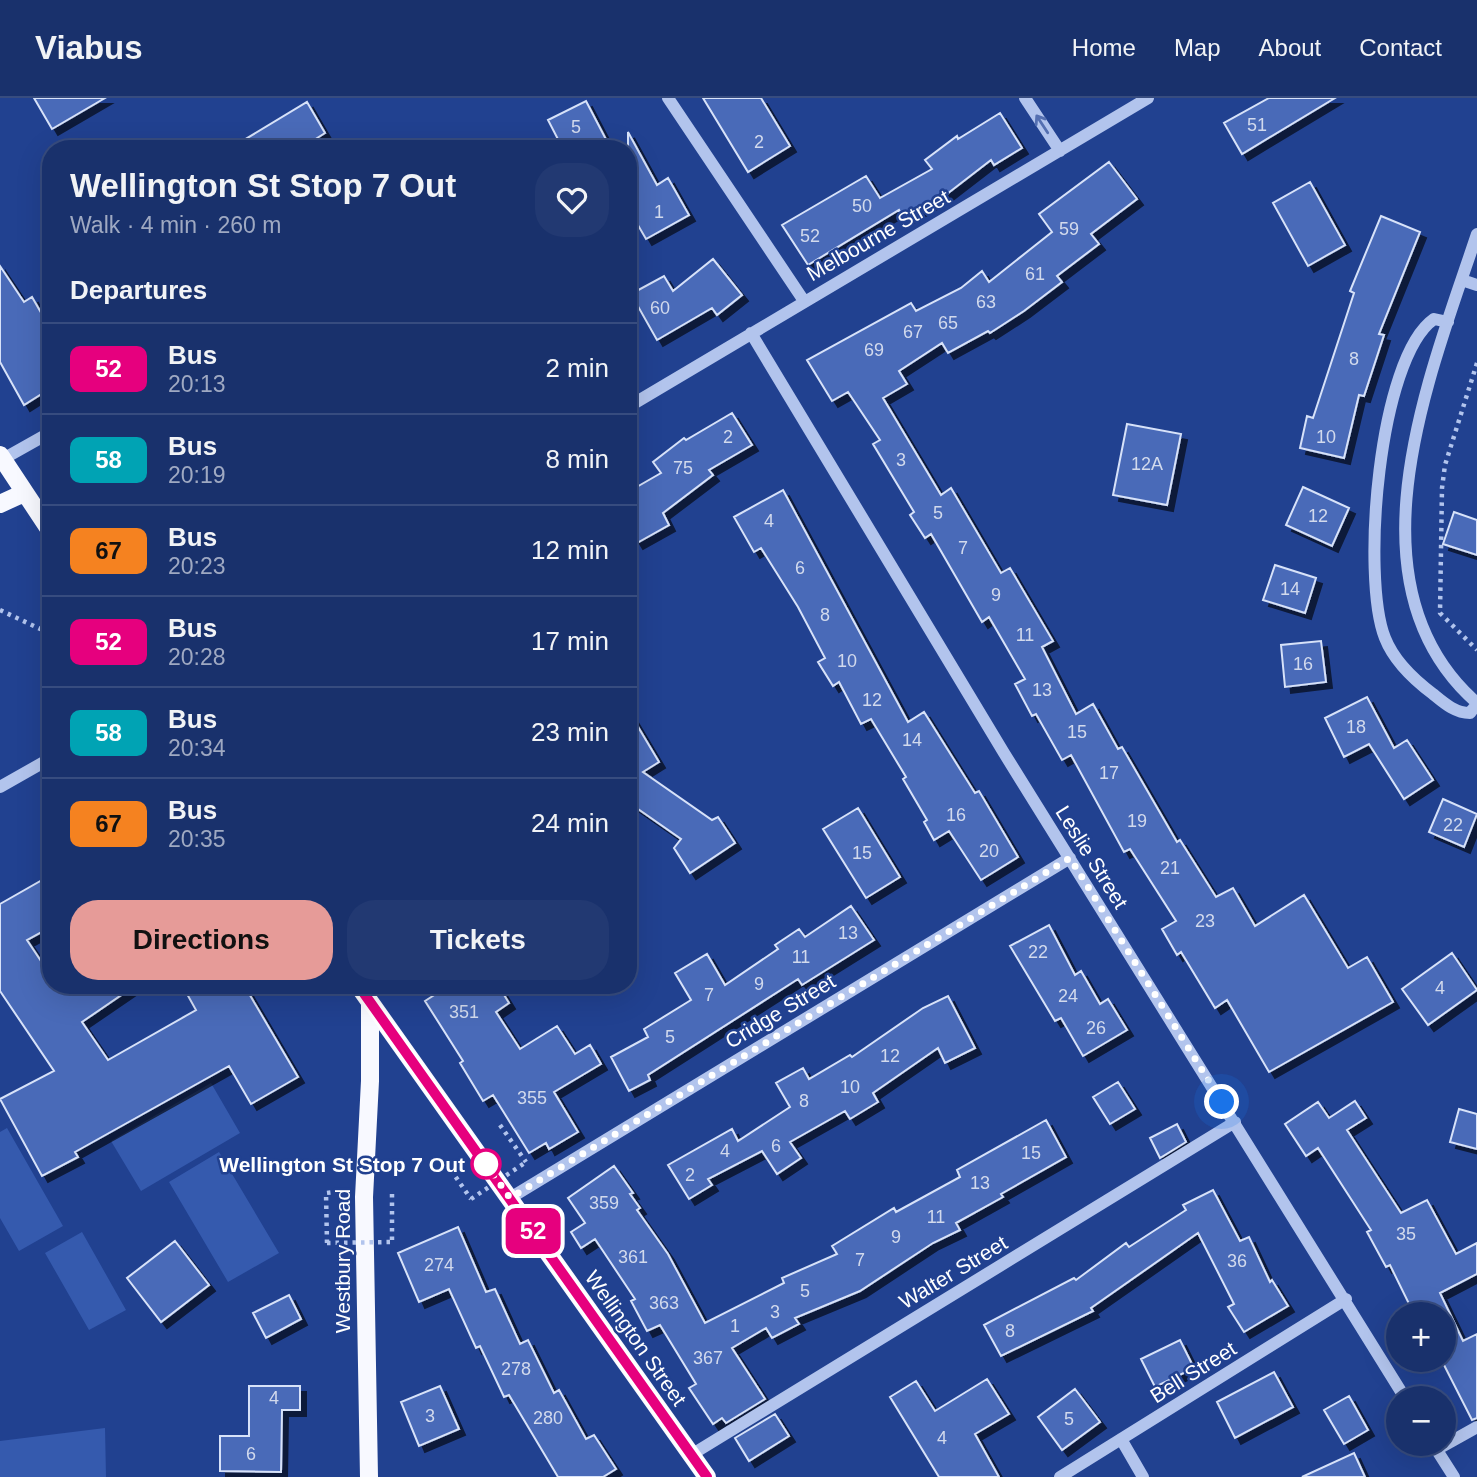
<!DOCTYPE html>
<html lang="en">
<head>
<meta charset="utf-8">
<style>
	body { margin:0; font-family:Arial,sans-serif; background:#223972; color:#f1f3f6; height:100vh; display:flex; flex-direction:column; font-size:26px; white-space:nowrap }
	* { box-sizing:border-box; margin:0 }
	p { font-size:23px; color:#9fa9c2 }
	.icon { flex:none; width:38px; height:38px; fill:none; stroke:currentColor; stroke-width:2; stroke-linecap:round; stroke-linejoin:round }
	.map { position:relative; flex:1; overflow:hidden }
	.sheet { position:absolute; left:42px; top:42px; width:595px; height:854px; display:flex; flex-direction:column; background:#19316c; border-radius:28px; box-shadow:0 7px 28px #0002,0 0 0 2px #374c7f }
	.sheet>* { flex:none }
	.badge { padding:0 14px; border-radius:10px; font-size:24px; line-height:46px }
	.tools { position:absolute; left:1386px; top:1204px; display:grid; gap:14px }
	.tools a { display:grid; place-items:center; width:70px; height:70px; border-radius:50%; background:#19316c; box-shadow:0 7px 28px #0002,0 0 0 2px #374c7f; font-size:35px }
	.you { position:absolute; width:35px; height:35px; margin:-18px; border:5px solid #fff; border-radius:50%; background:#1a73e8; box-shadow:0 0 0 10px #1a73e833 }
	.map>.badge { position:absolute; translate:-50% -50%; box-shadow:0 0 0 4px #fff }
	h2 { padding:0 28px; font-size:26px; line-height:63px }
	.round { display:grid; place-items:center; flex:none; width:74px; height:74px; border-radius:28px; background:#223972 }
	.summary { display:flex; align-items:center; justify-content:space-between; height:119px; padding:0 28px }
	h1 { font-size:33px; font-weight:800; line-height:52px }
	.action { display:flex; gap:14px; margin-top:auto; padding:14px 28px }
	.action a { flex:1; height:80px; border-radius:28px; background:#e69b98; color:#111; font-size:28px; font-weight:800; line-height:80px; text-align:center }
	.action a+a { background:#223972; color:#f1f3f6 }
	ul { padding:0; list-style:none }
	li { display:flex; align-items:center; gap:21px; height:91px; padding:0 28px; border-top:2px solid #374c7f }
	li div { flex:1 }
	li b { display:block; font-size:26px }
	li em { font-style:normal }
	li .badge { min-width:77px; font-weight:700; text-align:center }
	header { display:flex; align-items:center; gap:42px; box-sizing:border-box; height:98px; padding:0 35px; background:#19316c; border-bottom:2px solid #374c7f }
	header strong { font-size:33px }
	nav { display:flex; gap:38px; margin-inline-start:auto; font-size:24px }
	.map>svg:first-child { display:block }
</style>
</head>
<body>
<header>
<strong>Viabus</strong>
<nav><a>Home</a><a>Map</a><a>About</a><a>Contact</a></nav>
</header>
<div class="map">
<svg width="1477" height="1379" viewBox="0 0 1477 1379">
	<defs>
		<filter id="shadow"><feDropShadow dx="6" dy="6" stdDeviation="0" flood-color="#0009"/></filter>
	</defs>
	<rect width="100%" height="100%" fill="#214190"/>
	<path fill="#355aae" d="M211 985 240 1035 141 1093 111 1043Z
		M7 1030 63 1128 19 1153 0 1120V1034Z
		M219 1054 279 1155 228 1184 169 1084Z
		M82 1134 126 1212 89 1232 45 1155Z
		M105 1330 106 1379H0V1343Z"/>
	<path fill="#4a6ab8" stroke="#d7e2f9" stroke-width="2" filter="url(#shadow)" d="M34 0H105L52 31Z
		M703 0H761L790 48 748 74Z
		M1269 0H1335L1242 56 1224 25Z
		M586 3 611 51H563L548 22Z
		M307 4 325 35 314 42 319 51H229Z
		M1000 15 1022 50 994 67 991 62 947 96 904 121 899 112 808 167 782 127 866 78 880 100 932 71 925 62 957 38 958 41Z
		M628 34 657 87 668 80 689 117 646 141 628 110Z
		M1109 64 1137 101 1091 136 1099 146 1057 178 1062 184 1024 213 990 235 988 233 948 255 942 245 899 273 907 286 883 300 941 397 951 390 1001 475 1010 470 1053 543 1042 549 1076 616 1093 606 1118 651 1122 649 1177 744 1180 742 1216 799 1233 790 1255 828 1304 797 1348 870 1367 859 1393 904 1269 974 1227 902 1215 910 1181 854 1177 857 1162 831 1176 823 1130 751 1124 754 1071 657 1062 662 1036 616 1032 618 1015 586 1025 581 989 519 982 524 931 436 925 440 910 417 914 414 873 346 880 342 848 294 832 303 807 262 911 205 916 213 961 190 982 173 989 184 1052 134 1039 116Z
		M1310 84 1345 147 1308 168 1273 105Z
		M1381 118 1420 134 1379 236 1384 237 1364 298 1359 297 1344 360 1300 350 1307 318 1313 320 1354 195 1350 193Z
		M713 161 742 197 717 217 712 210 657 242 631 196 664 178 673 193Z
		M0 168 24 204 32 199 51 232V290L24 307 0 264Z
		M732 315 752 347 709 372 713 377 663 415 669 427 637 445 628 430V394L661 375 653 364 684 340 686 342Z
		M1127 326 1181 336 1167 407 1113 397Z
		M1303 389 1349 410 1332 448 1286 427Z
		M783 392 908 624 924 614 975 695 979 693 1018 759 981 782 949 733 934 742 924 724 927 722 903 681 906 679 871 621 861 626 839 584 833 588 818 564 825 560 798 509 761 450 754 454 734 419Z
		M1454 414 1477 422V457L1443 446Z
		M1275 467 1316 480 1305 515 1263 502Z
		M1321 543 1326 584 1285 589 1281 547Z
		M1367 599 1394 650 1407 642 1433 682 1404 701 1369 646 1344 659 1325 620Z
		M628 612 659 664 643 674 712 722 718 719 735 745 690 775 674 750 681 741 628 704Z
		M1443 701 1477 716 1464 749 1429 734Z
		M858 710 900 779 866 800 823 731Z
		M51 777V829L27 842 51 878V887H136L82 924 108 962 196 912 182 887H244L298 979 251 1006 229 968 75 1054 78 1059 42 1078 0 1001 54 973 0 893V806Z
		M851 808 874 842 802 887 798 881 648 977 650 982 629 993 611 959 648 939 644 931 691 902 675 875 707 856 725 887 778 851 775 847 799 831 805 839Z
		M1049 827 1075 877 1081 873 1100 906 1108 901 1127 932 1083 958 1061 920 1055 923 1010 848Z
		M1452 855 1477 892 1428 927 1402 891Z
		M450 887H498L509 905 496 914 520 951 557 928 575 956 590 947 601 966 554 994 578 1034 549 1051 546 1045 529 1055 493 997 483 1003 460 965 463 963 425 903Z
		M948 898 975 950 945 965 938 950 873 995 878 1004 850 1021 845 1013 790 1044 801 1060 777 1076 762 1053 708 1081 712 1087 689 1101 668 1067 732 1031 738 1043 790 1009 776 985 803 970 809 981 850 957 852 959 923 910Z
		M1118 984 1135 1011 1110 1026 1093 999Z
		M1355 1003 1366 1020 1347 1032 1401 1115 1427 1102 1456 1156 1477 1145V1176L1440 1195 1463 1243 1477 1236V1320L1472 1322 1444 1267V1216H1414L1390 1167 1386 1169 1367 1134 1371 1132 1318 1050 1306 1058 1285 1026 1318 1004 1329 1020Z
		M1459 1011 1477 1016V1051L1450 1044Z
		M1046 1022 1066 1059 1001 1096 1003 1099 956 1125 960 1132 933 1145 860 1193 795 1220 799 1226 772 1240 766 1230 732 1250 765 1301 726 1325 722 1320 713 1326 689 1290 696 1286 660 1227 647 1233 631 1203 635 1201 595 1141 581 1150 571 1134 585 1125 568 1100 614 1068 633 1095 630 1096 640 1110 637 1112 668 1156 705 1225 784 1185 782 1180 837 1156 832 1148 894 1110 896 1114 960 1079 957 1072Z
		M1177 1026 1186 1044 1160 1060 1150 1040Z
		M1213 1092 1240 1143 1249 1139 1270 1184 1272 1182 1288 1208 1244 1234 1228 1209 1234 1206 1198 1135 1091 1210 1093 1213 1001 1258 984 1227 1074 1180 1076 1182 1126 1145 1129 1149 1186 1112 1183 1107Z
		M458 1129 486 1194 495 1191 520 1246 528 1242 554 1295 559 1292 586 1341 594 1337 616 1371 603 1379H558L509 1297 504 1299 480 1248 476 1250 449 1191 419 1204 398 1155Z
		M175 1143 209 1187 161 1224 127 1180Z
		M289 1197 301 1221 266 1240 253 1215Z
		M1180 1242 1194 1270 1155 1289 1141 1261Z
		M1274 1274 1293 1309 1235 1340 1217 1304Z
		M987 1281 1009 1316 975 1336 999 1379H939L890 1299 916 1283 935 1313Z
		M249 1288H300V1312H282L281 1374 220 1373V1338H249Z
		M440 1288 459 1331 419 1348 401 1304Z
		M1075 1291 1100 1324 1062 1352 1038 1319Z
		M1349 1298 1368 1332 1344 1346 1324 1312Z
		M775 1316 789 1338 749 1363 735 1340Z
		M1354 1355 1365 1379H1302Z"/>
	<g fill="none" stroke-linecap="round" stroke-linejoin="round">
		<path stroke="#b2c4ed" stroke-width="4.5" stroke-dasharray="3.5 5" stroke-linecap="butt" d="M1477 265 1445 367 1442 390 1440 515 1477 552
			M0 512 51 536
			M500 1027 526 1064
			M446 1065 471 1101
			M392 1096V1144
			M327 1145 326 1095 334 1094"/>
		<path stroke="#b2c4ed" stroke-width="12" d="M668 0 804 203
			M1025 0 1060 53
			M1477 136C1430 277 1342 487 1477 605
			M1462 182 1477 187
			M1448 224 1434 221C1378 260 1361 480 1385 540 1394 563 1413 581 1433 596 1444 605 1455 615 1470 615L1477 606
			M751 235 1004 655 1405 1300
			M628 309 1148 0
			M3 361 51 334
			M0 689 51 660
			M510 1100 1070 760
			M1121 1341 1143 1379
			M1433 1346 1454 1379
			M1436 1352 1477 1329
			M691 1357 1235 1024
			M1060 1379 1346 1201"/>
		<path stroke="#f8f9ff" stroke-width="18" d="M0 357 51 434
			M0 406 24 395
			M358 887 707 1379
			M369 1379 364 1099 370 983V905"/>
		<path stroke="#b2c4ed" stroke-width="4.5" stroke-dasharray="3.5 5" stroke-linecap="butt" d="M471 1101 526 1064
			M327 1145 392 1144"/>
	</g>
	<defs><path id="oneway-shaft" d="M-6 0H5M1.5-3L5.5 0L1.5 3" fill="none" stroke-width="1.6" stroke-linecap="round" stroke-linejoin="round" transform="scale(1.75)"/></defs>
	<use stroke="#546fb1" href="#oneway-shaft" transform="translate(1042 26) rotate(-123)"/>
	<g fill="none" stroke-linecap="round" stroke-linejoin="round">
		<g stroke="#fff" stroke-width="16">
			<path id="line" d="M358 887 707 1379"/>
		</g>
		<use href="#line" stroke="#e6007e" stroke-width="10"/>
		<path stroke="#fff" stroke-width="7" stroke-dasharray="0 12.6" d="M486 1066 479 1056 510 1100 1070 760 1222 1004"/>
	</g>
	<circle fill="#fff" stroke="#e6007e" stroke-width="3.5" cx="486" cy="1066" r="14"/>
	<g text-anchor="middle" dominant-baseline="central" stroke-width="5" stroke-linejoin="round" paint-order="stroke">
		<g font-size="18" fill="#d2daed">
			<text x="1257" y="27">51</text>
			<text x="576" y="29">5</text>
			<text x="759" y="44">2</text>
			<text x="862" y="108">50</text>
			<text x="659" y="114">1</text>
			<text x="1069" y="131">59</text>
			<text x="810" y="138">52</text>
			<text x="1035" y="176">61</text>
			<text x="986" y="204">63</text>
			<text x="660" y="210">60</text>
			<text x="948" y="225">65</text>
			<text x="913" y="234">67</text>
			<text x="874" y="252">69</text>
			<text x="1354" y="261">8</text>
			<text x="728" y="339">2</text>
			<text x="1326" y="339">10</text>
			<text x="901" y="362">3</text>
			<text x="1147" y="366">12A</text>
			<text x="683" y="370">75</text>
			<text x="938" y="415">5</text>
			<text x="1318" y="418">12</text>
			<text x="769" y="423">4</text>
			<text x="963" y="450">7</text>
			<text x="800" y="470">6</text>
			<text x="1290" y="491">14</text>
			<text x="996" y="497">9</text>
			<text x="825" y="517">8</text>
			<text x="1025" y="537">11</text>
			<text x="847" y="563">10</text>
			<text x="1303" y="566">16</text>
			<text x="1042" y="592">13</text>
			<text x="872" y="602">12</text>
			<text x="1356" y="629">18</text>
			<text x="1077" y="634">15</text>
			<text x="912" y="642">14</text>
			<text x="1109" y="675">17</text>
			<text x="956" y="717">16</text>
			<text x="1137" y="723">19</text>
			<text x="1453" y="727">22</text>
			<text x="989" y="753">20</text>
			<text x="862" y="755">15</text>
			<text x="1170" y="770">21</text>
			<text x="1205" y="823">23</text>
			<text x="848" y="835">13</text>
			<text x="1038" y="854">22</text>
			<text x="801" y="859">11</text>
			<text x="759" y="886">9</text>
			<text x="1440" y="890">4</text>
			<text x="709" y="897">7</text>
			<text x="1068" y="898">24</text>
			<text x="464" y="914">351</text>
			<text x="1096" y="930">26</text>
			<text x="670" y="939">5</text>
			<text x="890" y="958">12</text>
			<text x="850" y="989">10</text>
			<text x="532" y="1000">355</text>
			<text x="804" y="1003">8</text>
			<text x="776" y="1048">6</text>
			<text x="725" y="1053">4</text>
			<text x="1031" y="1055">15</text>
			<text x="690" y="1077">2</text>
			<text x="980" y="1085">13</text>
			<text x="604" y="1105">359</text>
			<text x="936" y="1119">11</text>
			<text x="1406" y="1136">35</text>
			<text x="896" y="1139">9</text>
			<text x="633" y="1159">361</text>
			<text x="860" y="1162">7</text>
			<text x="1237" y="1163">36</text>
			<text x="439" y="1167">274</text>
			<text x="805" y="1193">5</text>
			<text x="664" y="1205">363</text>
			<text x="775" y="1214">3</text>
			<text x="735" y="1228">1</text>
			<text x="1010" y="1233">8</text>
			<text x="708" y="1260">367</text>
			<text x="516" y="1271">278</text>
			<text x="274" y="1300">4</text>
			<text x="430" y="1318">3</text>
			<text x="548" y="1320">280</text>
			<text x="1069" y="1321">5</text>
			<text x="942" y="1340">4</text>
			<text x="251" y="1356">6</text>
		</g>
		<g font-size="21" fill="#fff" stroke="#214190">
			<text transform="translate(878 137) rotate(-30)">Melbourne Street</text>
			<text transform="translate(1092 759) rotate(58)">Leslie Street</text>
			<text transform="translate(780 913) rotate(-31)">Cridge Street</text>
			<text transform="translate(342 1163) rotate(-90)">Westbury Road</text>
			<text transform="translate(953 1174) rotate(-31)">Walter Street</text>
			<text transform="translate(636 1240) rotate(55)">Wellington Street</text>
			<text transform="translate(1193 1274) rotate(-32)">Bell Street</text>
		</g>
		<g font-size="21" font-weight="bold" fill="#fff" stroke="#214190" text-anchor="end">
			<text x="465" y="1066">Wellington St Stop 7 Out</text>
		</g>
	</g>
</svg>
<div class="tools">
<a>+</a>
<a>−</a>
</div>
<div class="you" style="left:1222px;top:1004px"></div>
<b class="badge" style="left:533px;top:1133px;background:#e6007e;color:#fff">52</b>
<section class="sheet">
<div class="summary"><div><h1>Wellington St Stop 7 Out</h1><p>Walk · 4 min · 260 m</p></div><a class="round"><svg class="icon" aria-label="heart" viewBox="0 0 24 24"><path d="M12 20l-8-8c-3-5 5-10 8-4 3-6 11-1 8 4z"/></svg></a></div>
<h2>Departures</h2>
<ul>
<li><span class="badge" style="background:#e6007e;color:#fff">52</span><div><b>Bus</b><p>20:13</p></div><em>2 min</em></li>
<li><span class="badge" style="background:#00a3b4;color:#fff">58</span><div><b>Bus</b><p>20:19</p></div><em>8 min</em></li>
<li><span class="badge" style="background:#f58220;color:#111">67</span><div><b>Bus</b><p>20:23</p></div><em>12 min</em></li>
<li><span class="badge" style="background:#e6007e;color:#fff">52</span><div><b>Bus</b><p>20:28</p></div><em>17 min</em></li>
<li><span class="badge" style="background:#00a3b4;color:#fff">58</span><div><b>Bus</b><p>20:34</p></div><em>23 min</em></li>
<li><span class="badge" style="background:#f58220;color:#111">67</span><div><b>Bus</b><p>20:35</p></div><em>24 min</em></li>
</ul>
<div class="action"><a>Directions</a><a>Tickets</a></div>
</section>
</div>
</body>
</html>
